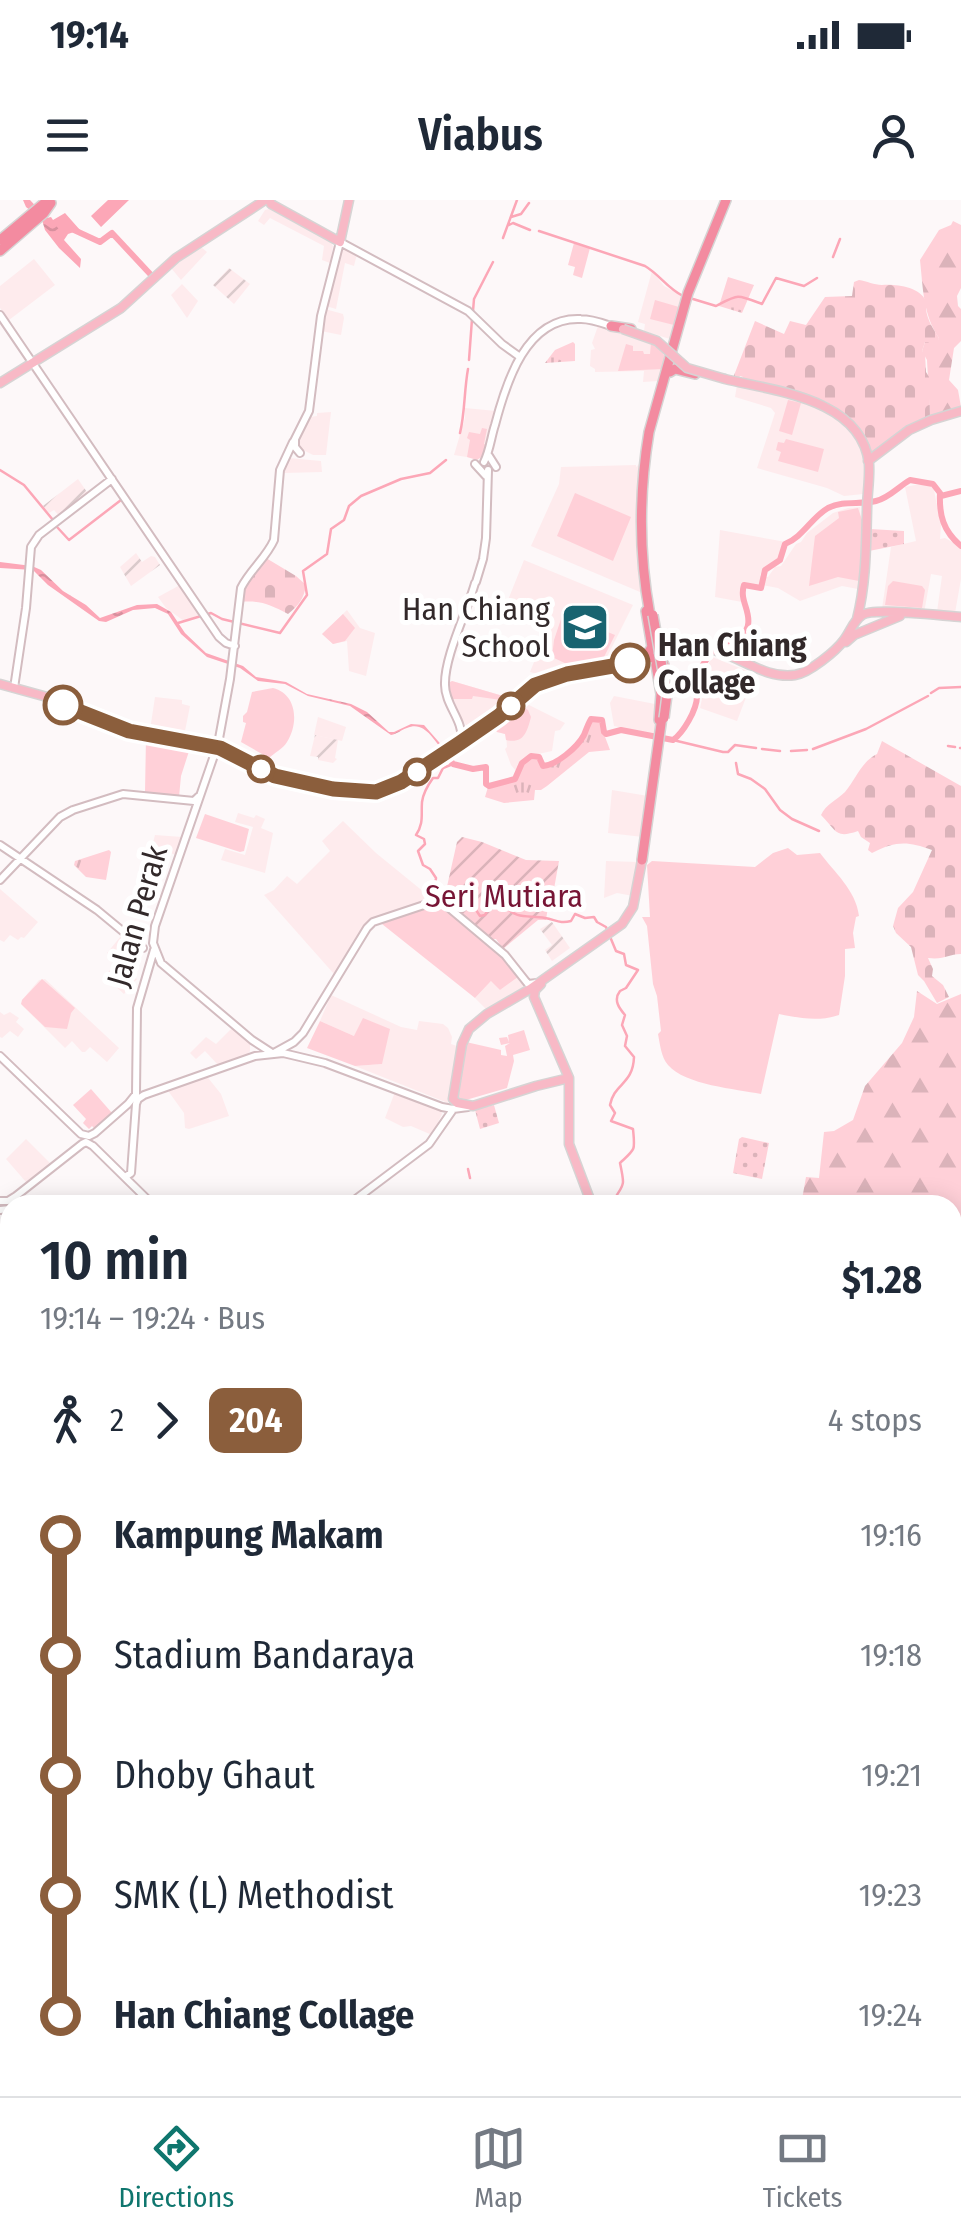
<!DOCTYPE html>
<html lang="en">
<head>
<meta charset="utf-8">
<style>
	body { margin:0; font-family:"Fira Sans Condensed",sans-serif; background:#f6f6f7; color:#1f2937; height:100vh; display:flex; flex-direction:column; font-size:38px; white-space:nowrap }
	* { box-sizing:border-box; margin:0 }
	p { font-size:32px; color:#747a83 }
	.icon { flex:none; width:55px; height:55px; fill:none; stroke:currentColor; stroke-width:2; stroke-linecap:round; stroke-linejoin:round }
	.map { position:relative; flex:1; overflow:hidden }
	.sheet { position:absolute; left:0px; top:995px; width:962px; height:902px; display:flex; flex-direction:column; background:#fff; border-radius:30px 30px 0 0; box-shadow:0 5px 25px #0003 }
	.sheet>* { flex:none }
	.badge { padding:0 20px; border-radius:15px; font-size:35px; line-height:65px }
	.map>.badge { position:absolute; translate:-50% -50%; box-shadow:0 0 0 5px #fff }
	.legs { display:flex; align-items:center; gap:15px; height:110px; padding:0 40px; font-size:32px }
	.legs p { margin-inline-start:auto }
	.headline { display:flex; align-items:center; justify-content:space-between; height:170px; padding:0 40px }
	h1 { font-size:55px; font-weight:600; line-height:75px }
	ul { padding:0 40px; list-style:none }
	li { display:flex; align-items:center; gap:35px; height:120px; font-size:38px }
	li i { display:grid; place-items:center; width:15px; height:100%; margin:0 12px; background:currentColor }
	li i::after { content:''; width:25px; height:25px; margin:-12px; border:8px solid; border-radius:50%; background:#fff }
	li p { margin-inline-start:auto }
	li:first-child i { background:linear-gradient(#0000 50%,currentColor 0) }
	li:last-child i { background:linear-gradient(currentColor 50%,#0000 0) }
	.status { display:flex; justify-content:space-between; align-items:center; height:70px; padding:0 50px; background:#fff; direction:ltr }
	.status svg { height:28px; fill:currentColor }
	header { display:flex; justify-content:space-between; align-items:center; height:130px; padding:0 40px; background:#fff; font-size:45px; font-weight:600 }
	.menu { display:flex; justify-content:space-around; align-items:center; height:140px; border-top:2px solid #e0e1e3; background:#fff; font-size:28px; color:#747a83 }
	.menu a { display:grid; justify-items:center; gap:5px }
	.menu .on { color:#0f766e }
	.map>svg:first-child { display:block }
</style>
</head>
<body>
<div class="status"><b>19:14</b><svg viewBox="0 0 49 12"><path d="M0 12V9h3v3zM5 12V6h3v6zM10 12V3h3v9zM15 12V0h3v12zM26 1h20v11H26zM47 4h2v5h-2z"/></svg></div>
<header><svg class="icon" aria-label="menu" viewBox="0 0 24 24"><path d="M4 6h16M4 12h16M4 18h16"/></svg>Viabus<svg class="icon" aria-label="person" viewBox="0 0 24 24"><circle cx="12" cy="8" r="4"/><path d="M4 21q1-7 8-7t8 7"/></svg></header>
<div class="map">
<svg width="961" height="1896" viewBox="0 0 961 1896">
	<defs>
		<pattern id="industrial-furrows" width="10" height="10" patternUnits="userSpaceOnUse" patternTransform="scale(2.5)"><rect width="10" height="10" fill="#feebed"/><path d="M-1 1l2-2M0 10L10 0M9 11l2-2" fill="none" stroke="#dacacb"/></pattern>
		<pattern id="grass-dots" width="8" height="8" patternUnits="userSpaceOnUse" patternTransform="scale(2.5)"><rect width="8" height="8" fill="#ffd0d8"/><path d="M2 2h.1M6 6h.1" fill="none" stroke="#dbb3ba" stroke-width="1.8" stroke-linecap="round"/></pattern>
		<pattern id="forest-firs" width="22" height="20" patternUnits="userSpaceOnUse" patternTransform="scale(2.5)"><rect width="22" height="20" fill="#ffd0d8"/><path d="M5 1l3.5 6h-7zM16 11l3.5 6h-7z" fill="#dbb3ba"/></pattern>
		<pattern id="cemetery-stones" width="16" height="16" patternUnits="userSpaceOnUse" patternTransform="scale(2.5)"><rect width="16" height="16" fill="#ffd0d8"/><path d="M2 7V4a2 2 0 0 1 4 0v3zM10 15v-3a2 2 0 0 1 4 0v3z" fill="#dbb3ba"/></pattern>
		<pattern id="park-tufts" width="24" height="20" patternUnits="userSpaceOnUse" patternTransform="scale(2.5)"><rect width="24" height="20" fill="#ffd0d8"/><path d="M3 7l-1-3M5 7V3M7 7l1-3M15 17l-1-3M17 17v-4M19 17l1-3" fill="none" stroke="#dbb3ba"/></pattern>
		<pattern id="garden-furrows" width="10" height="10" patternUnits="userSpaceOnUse" patternTransform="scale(2.5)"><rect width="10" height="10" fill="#ffd0d8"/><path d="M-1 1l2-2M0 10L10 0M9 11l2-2" fill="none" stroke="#dbb3ba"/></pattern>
		<pattern id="water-ripples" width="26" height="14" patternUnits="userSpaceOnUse" patternTransform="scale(2.5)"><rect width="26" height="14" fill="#fca7b7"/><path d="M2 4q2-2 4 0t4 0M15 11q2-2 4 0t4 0" fill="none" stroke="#d8909e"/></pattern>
	</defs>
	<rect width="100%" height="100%" fill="#fdf8f9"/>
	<path fill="#feebed" d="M269 9 331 42 333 46 330 63 322 60 324 46 270 18 264 25 258 21 265 10Z
		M344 40 408 74 404 80 357 54 354 66 345 63 336 109 326 106Z
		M201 47 207 52 181 80 171 68Z
		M34 59 55 85 9 120 0 108V86Z
		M652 71 664 86 684 97 673 137 670 139 644 131 645 124 638 122Z
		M182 84 198 101 187 118 171 95Z
		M325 109 343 114 344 118 341 135 321 131Z
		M598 126 647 140 656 145 666 158 661 178 658 181 643 182 644 171 595 172V169L590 166 591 150 595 149 592 143Z
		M737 185 819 206 841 221 858 238 865 256 866 271 863 294 844 296 827 288 757 268 775 213 771 208 735 197Z
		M465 208 496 211 486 253 479 259 454 255 465 218Z
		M331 212 326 255H313L301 249 298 241 310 217 317 216V213Z
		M289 258 321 261 322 272 284 273Z
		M639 264 642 372 640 392 531 346 559 284 561 267 636 265V267Z
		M915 285H933L941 326 940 339 945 338 954 343 961 350V379L955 413 937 412 942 376 931 374 924 413 882 409 891 347 916 341 905 287Z
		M860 307 863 346 858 389 842 386 800 401 778 388 762 385 758 388 747 383 741 388 742 402 715 397 720 330 786 342 781 347 779 358 762 370 760 376 768 377 775 367 781 366 796 344 801 342 807 333 833 313 848 308Z
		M524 360 633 405 605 461 538 474 530 472 551 420 506 405Z
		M180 385 199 415 184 421 166 408 158 397Z
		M347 410 360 428 375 433 366 476 349 471 347 441 333 444 322 434Z
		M712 457 755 474 737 521 700 508 703 494 700 480Z
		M452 481 503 496 509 499 469 530 453 506 449 493Z
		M614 496 660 505 655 535 614 526 610 503Z
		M155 497 182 500V504L190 506 184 536 150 530Z
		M521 501 565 523 560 530 555 531 552 551 529 556 521 562 516 571 511 565 505 549 507 547 506 534 497 532 492 524Z
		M318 517 346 527 342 541 314 535Z
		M612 590 648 596 643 637 608 633Z
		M238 613 254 618 256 615 265 619 261 628 273 633 265 673 221 660 225 649 245 655 253 627 235 622Z
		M343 621 376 653 430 697V699L406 707 399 711 370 720 355 739 334 774 264 695 274 690 287 676 297 684 330 651 322 641Z
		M155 635 182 637 176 655 152 647Z
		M606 661 638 662 633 696 617 693 604 698Z
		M0 689 38 722 24 738 21 737 18 740 10 735 4 742 0 740Z
		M121 736 135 747 121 765 137 779 124 794 104 776 117 763 107 753Z
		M518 777 526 789 488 811 475 798 492 780 500 790Z
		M45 779 119 848 107 862 90 847 85 852H82L72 841 65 848 22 805V800L39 780Z
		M331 795 401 827 417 830 419 821 443 824 448 828 452 837 451 844 457 846 448 903 355 866 382 864 354 836 320 821Z
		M0 812 4 815 10 812 19 818 16 822 24 829 18 837 10 831 2 838 0 837Z
		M233 827 250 844V851L246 857 219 866 205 851 196 859 190 853 206 837 216 844Z
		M205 874 221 894 229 916 189 929 185 928 184 913 166 888Z
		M395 892 441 910 442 914 432 935 411 926 403 927 385 918Z
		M26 939 51 964 26 982 6 959Z"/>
	<path fill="url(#industrial-furrows)" d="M229 68 250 84 234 104 213 85Z
		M78 279 89 295 60 317 54 310 49 313 43 306Z
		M136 353 142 362 151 356 155 357 160 365 131 386 120 367Z
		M315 535 338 540 335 558 337 559 333 563 318 560V557L310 556Z
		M552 722 570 748 552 761 545 750 552 745 540 729Z"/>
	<path fill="url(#grass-dots)" d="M870 329 904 331V344L869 351Z
		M494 905 499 923 480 929 475 910Z
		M742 937 769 943 762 979 733 973 739 939Z"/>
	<path fill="url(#forest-firs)" d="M953 21 961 25V88L957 96 958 106 961 109V141L954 148 949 180 958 190 961 207 930 217 927 160 922 151 925 142H937L939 138C923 115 923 88 920 60L939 30 951 25Z
		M917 791 937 804 961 794V1435L952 1431V1005H801L806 977 819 978 824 932 834 931 853 920 865 886 902 843 914 817Z
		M953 1580 961 1583V1880L952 1879Z
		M583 1888H615L633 1895 637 1888H751L750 1896H610L599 1892 587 1896H578V1891Z"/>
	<path fill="url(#cemetery-stones)" d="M859 80C867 81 874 85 882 85 895 84 919 86 926 101 927 103 926 106 926 109 927 119 933 129 939 138L938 142H925L922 151 925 154 926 172 929 177 930 217 870 255 857 228 827 202 741 180 743 177 740 176 738 179 733 178 755 121 784 134 790 121 806 125 825 97 852 96 854 82Z
		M266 358 296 376 306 385C304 399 298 406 288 414 271 405 261 400 241 402L245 384Z
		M882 541 961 586V754C948 754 945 760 928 758L933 769 932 776 943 785 949 797 937 803 924 781 918 775 911 747 896 733 893 726 898 708 913 692 932 650C907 641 896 641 872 653L868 650 870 643 861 637 858 631C835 639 837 631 821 615 826 604 836 601 845 592 856 579 861 562 877 554Z"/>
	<path fill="url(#park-tufts)" d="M574 43 590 48 582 78 573 75 575 67 568 65Z
		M728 77 754 85 742 113 719 106Z
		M573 142 575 144V161L545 163 555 150Z
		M599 521 610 550 589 552 547 586 541 590H535L534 600 504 603 485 597 488 587 499 586 516 580 523 563 531 559 538 560 542 567C563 569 583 541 591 522Z
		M109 650 111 652 106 680 86 677 74 665 75 661Z
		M0 1067 10 1078V1137L0 1126Z"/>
	<path fill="url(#garden-furrows)" d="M462 637 482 642 526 660 559 661 552 700H549L546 720H538L503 749 496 739H492L453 706V700L443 698 442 695 446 691 457 642Z
		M953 1482 961 1483V1583L953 1580Z"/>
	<path fill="#ffd0d8" d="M655 100 679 107 674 125 650 119Z
		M651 143 660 149 666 158 663 169 618 171 626 144 633 146V151H643L644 154H650Z
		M788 200 801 203 792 235 779 231Z
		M482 228 487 229 484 244 487 245 484 255 477 260 467 257 470 240 467 238 469 232 480 234Z
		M786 239 824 249 818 272 778 261 781 252 776 250 778 242 784 243Z
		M575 293 631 317 613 361 557 336Z
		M858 308 863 323 859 381 838 377 809 386 815 336 839 318 838 312Z
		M893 381 922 386 925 390 922 408 885 405 888 386Z
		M343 414 355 428 345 441 333 444 322 434Z
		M566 415 615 435 602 461 573 467 552 457 554 440 562 416Z
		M452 481 503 496 501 500 473 496 472 499H450L448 483Z
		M273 488C297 494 299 523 287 542 283 549 274 553 269 558L241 542 246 523 243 522V516L247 512 252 492Z
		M518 504 528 510 531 517C527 532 524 544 506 540L505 534 497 532 492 524Z
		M146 538 191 545 181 576 179 597 145 592Z
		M205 614 249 629 244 651 240 652 196 638Z
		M788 648 797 655 820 653C834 672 856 690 859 716L856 717 853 733 855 748 845 749V776L839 815C819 822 799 818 779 814L761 894C736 889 685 885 668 865 661 857 660 844 658 834L661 831 657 796 653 784 647 726 642 717H650L647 665 652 661 755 667 773 653Z
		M440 705 502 756 518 777 500 790 491 781 475 798 382 724 383 722 420 708Z
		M42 779 75 808 71 813 67 829 45 827 21 804 22 800Z
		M363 818 390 829 382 864 355 866 307 848 320 821 354 836Z
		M524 830 530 850 513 855 514 861 507 888 459 902 455 898 466 842 501 850V855L507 856 505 846 510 843 501 845 499 838 507 837 509 842 508 835Z
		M91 889 112 913 95 929 92 926 89 929 83 923 86 919 73 905Z"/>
	<path fill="url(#water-ripples)" d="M23 0H30L47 18 51 17 53 20 65 13 80 30 68 34 64 40 81 59 80 68 59 48 45 30 42 20 26 7Z
		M108 0H129L101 27 91 16Z
		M0 362 32 366 41 370 63 391 86 405 100 418 137 405 157 404 171 412 185 433 206 453 243 466 256 477 286 482 307 494 351 504 367 512 389 532H394L411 524 424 525 445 549 443 551C434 540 424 520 407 528 401 530 397 534 391 535L350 506 308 496 285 484 258 481 240 468 207 457 181 434 168 414 155 408 133 410 106 422 99 421 48 385 33 370 0 368Z
		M0 1126 10 1137V1507L0 1496Z
		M10 1738V1888H58L57 1896H0V1746L6 1748Z"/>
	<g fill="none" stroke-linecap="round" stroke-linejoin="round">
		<path stroke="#fca7b7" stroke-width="2.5" d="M511 17 521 14 529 3
			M509 25 513 23 530 30
			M539 31 645 66C660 75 667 88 683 96
			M503 38 517 0
			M833 57 840 39
			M693 99 716 106C739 94 736 94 762 104L776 78 804 86 817 78
			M473 111 474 99 493 62
			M469 160 472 119
			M460 233C465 213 464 191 468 169
			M0 270 24 285 53 320
			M57 327 69 340 121 300
			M178 423 211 413 222 419 280 433 307 395 303 371 327 354 331 329 344 320 349 306 361 296 401 279 430 273 446 260
			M931 493 939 488 961 487
			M673 540 723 552H728L735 545 756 548
			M948 546 955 547
			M960 548H961
			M762 549 780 551
			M813 549 866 529 928 496
			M791 551 807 550
			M736 563 738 574 751 579 765 589 780 610 792 619 819 631
			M453 564 443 568 438 578H433C428 585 423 593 422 602 421 615 424 623 416 635L424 639 425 644 418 651 423 665 430 669 436 678 435 685 466 700 468 708 476 710 480 716 485 715C488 707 496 705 505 706 516 720 529 715 545 718 556 720 560 724 571 721L575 714 585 718 594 717 597 722 606 727 616 751 624 754 626 765 638 770 626 788 620 791C613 800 619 808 625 815L622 825 627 836 625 846 634 857C633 885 614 883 610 905L615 913 611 921 633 929C635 951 636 948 620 963 626 991 623 982 611 1005
			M468 969 470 978
			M952 1539 961 1544
			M286 1896 289 1888
			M950 1896 951 1891"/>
		<path stroke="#fca7b7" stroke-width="6" d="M74 30 100 42 112 33 152 76
			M941 296 961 291
			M713 448 720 442 741 440C742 438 748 427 748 425 751 411 739 400 744 385L761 388 765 370 780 360 785 344C803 337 811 318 828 308 844 300 859 305 876 301 889 298 898 287 910 280L933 284 940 293C939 315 943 331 961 346
			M444 550 453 564 473 569 486 567V584L489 586 515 579 522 563 531 556 539 557 543 566C556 565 577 548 584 535 586 530 588 524 591 519L602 520 604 532 606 534 621 530 673 540C683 533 697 510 697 496 696 491 694 486 693 480L708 457
			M397 1888 402 1896"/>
		<g stroke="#d3bcc0" stroke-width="10">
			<path id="secondary" d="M0 115 219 437 226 443 235 446
				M295 240V247L300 253
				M293 243 309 211 321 116 340 42 468 111 502 144 520 157
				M489 256 496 267
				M484 262C490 250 491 237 495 225 506 183 526 116 581 119 591 119 602 123 611 126
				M475 264 486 276
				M476 382 483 359 486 338 488 270
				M14 488 26 408 31 347 39 335 112 279
				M461 539C464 521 445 505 445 485 444 457 467 412 475 383
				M0 645 97 710 143 748
				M0 680 60 617 73 610 123 594 194 601 198 597
				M272 853 252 840 161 763 153 743 155 726 218 544 230 479 241 388C250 370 266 358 274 340L280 270 293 242
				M274 853 294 842 303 833 367 728 373 722 427 704 436 697 505 755 528 784 537 783
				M0 856 81 934
				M136 904 138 899 144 895 255 856 283 853 325 863 442 907 453 909 468 907
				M81 934 89 936 95 933 128 904 136 894 137 808 154 750
				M93 946 153 1005
				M125 977 131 973 136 904
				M0 1001H8L16 996 82 944 86 942 93 946
				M348 1005 429 944 452 911
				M0 1010 10 1009
				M0 1062 10 1073
				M0 1569 10 1568
				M0 1576 10 1574
				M0 1886 22 1896
				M486 1888 491 1896
				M576 1891V1896
				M116 1896 118 1888
				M592 1896 599 1894 609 1896"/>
		</g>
		<g stroke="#d6d4d4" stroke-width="11">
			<path id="primary" d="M270 0 271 4 340 42 349 0
				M725 179C775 191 862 199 869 264 870 279 867 295 867 310 866 347 866 384 857 419
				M0 183 121 108 176 58 265 0
				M868 261 909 230 931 220 961 211
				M846 442 854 435 900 416
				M662 455C674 453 688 448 700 448 733 449 761 480 795 475 809 473 836 451 844 440 850 432 854 420 862 415 874 407 943 416 961 417
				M0 484 58 500 133 530 220 545 276 574 333 587 370 591 392 585 442 553 503 509 540 478 557 472 649 458
				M537 484 566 474
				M541 784 535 790 534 797 569 878V944L592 1005
				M569 878 536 886 473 906 457 903 453 899 462 844 469 829 487 814 530 789 622 724 633 707 642 660
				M295 1896 299 1888"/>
		</g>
		<g stroke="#d6d4d4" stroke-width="12">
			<path id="highway" d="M0 40 48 0
				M0 51 44 13 51 3
				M611 126 631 129
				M670 172 675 169 695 174
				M650 415C639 356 639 292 649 232L688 93 726 0
				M649 457 662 460 664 465
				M645 458 652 447 646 411
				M659 520 661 494 656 465 659 459 667 454
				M642 660 662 517"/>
		</g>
		<use href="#secondary" stroke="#fff" stroke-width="6"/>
		<use href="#primary" stroke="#f8b9c6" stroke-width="8"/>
		<use href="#highway" stroke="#f38ba0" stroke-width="9"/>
		<g stroke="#d6d4d4" stroke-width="11" stroke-linecap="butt">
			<path id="primary-bridge" d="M623 129 657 141 687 168 725 179"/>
		</g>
		<g stroke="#d6d4d4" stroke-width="12" stroke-linecap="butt">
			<path id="highway-bridge" d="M653 415 667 495 664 518"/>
		</g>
		<use href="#primary-bridge" stroke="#f8b9c6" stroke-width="8"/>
		<use href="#highway-bridge" stroke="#f38ba0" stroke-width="9"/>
	</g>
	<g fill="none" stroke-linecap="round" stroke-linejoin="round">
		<g stroke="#fff" stroke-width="22">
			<path id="line-1" d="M63 505 129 531 220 548 275 576 333 589 376 592 401 582 460 543 499 516 535 485 567 474 630 463"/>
		</g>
		<use href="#line-1" stroke="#8b5e3c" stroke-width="15"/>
	</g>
	<defs>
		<g id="university-square" transform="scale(2.5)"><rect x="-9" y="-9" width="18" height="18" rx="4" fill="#186370" stroke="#fff"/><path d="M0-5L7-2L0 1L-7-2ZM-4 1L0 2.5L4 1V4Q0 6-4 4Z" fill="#fff"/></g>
	</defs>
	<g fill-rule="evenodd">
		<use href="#university-square" x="585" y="427"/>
	</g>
	<g fill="#fff" stroke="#8b5e3c" stroke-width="5">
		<circle cx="630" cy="463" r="18"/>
		<circle cx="63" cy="505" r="18"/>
		<circle cx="511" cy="506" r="12"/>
		<circle cx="261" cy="569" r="12"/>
		<circle cx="417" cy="572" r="12"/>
	</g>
	<g text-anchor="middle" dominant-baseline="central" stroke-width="10" stroke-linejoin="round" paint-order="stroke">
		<g font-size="32" fill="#32292a" stroke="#fff" text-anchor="end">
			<text x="550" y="409">Han Chiang<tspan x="550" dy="37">School</tspan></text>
		</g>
		<g font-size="32" font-weight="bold" fill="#32292a" stroke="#fff" text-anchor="start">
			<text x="658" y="445">Han Chiang<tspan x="658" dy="37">Collage</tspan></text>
		</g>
		<g font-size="32" fill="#771535" stroke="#fff">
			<text x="504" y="696">Seri Mutiara</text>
		</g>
		<g font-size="32" fill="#32292a" stroke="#fff">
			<text transform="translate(137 716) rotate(-74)">Jalan Perak</text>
		</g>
	</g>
</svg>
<section class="sheet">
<div class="headline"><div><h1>10 min</h1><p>19:14 – 19:24 · Bus</p></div><b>$1.28</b></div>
<div class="legs"><svg class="icon" aria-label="walk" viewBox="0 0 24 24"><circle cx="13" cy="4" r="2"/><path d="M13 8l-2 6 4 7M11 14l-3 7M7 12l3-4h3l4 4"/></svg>2<svg class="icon" aria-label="forward" viewBox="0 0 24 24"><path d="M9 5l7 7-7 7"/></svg><b class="badge" style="background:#8b5e3c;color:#fff">204</b><p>4 stops</p></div>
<ul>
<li><i style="color:#8b5e3c"></i><b>Kampung Makam</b><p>19:16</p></li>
<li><i style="color:#8b5e3c"></i><span>Stadium Bandaraya</span><p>19:18</p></li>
<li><i style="color:#8b5e3c"></i><span>Dhoby Ghaut</span><p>19:21</p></li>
<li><i style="color:#8b5e3c"></i><span>SMK (L) Methodist</span><p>19:23</p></li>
<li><i style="color:#8b5e3c"></i><b>Han Chiang Collage</b><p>19:24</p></li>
</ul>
</section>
</div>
<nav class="menu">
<a class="on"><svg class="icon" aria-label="directions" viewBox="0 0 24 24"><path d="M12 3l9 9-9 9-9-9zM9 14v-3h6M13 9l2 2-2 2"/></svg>Directions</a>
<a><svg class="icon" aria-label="map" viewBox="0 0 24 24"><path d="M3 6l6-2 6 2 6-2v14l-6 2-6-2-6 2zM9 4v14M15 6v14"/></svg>Map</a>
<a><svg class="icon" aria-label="tickets" viewBox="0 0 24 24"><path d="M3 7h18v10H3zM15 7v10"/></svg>Tickets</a>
</nav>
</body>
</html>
